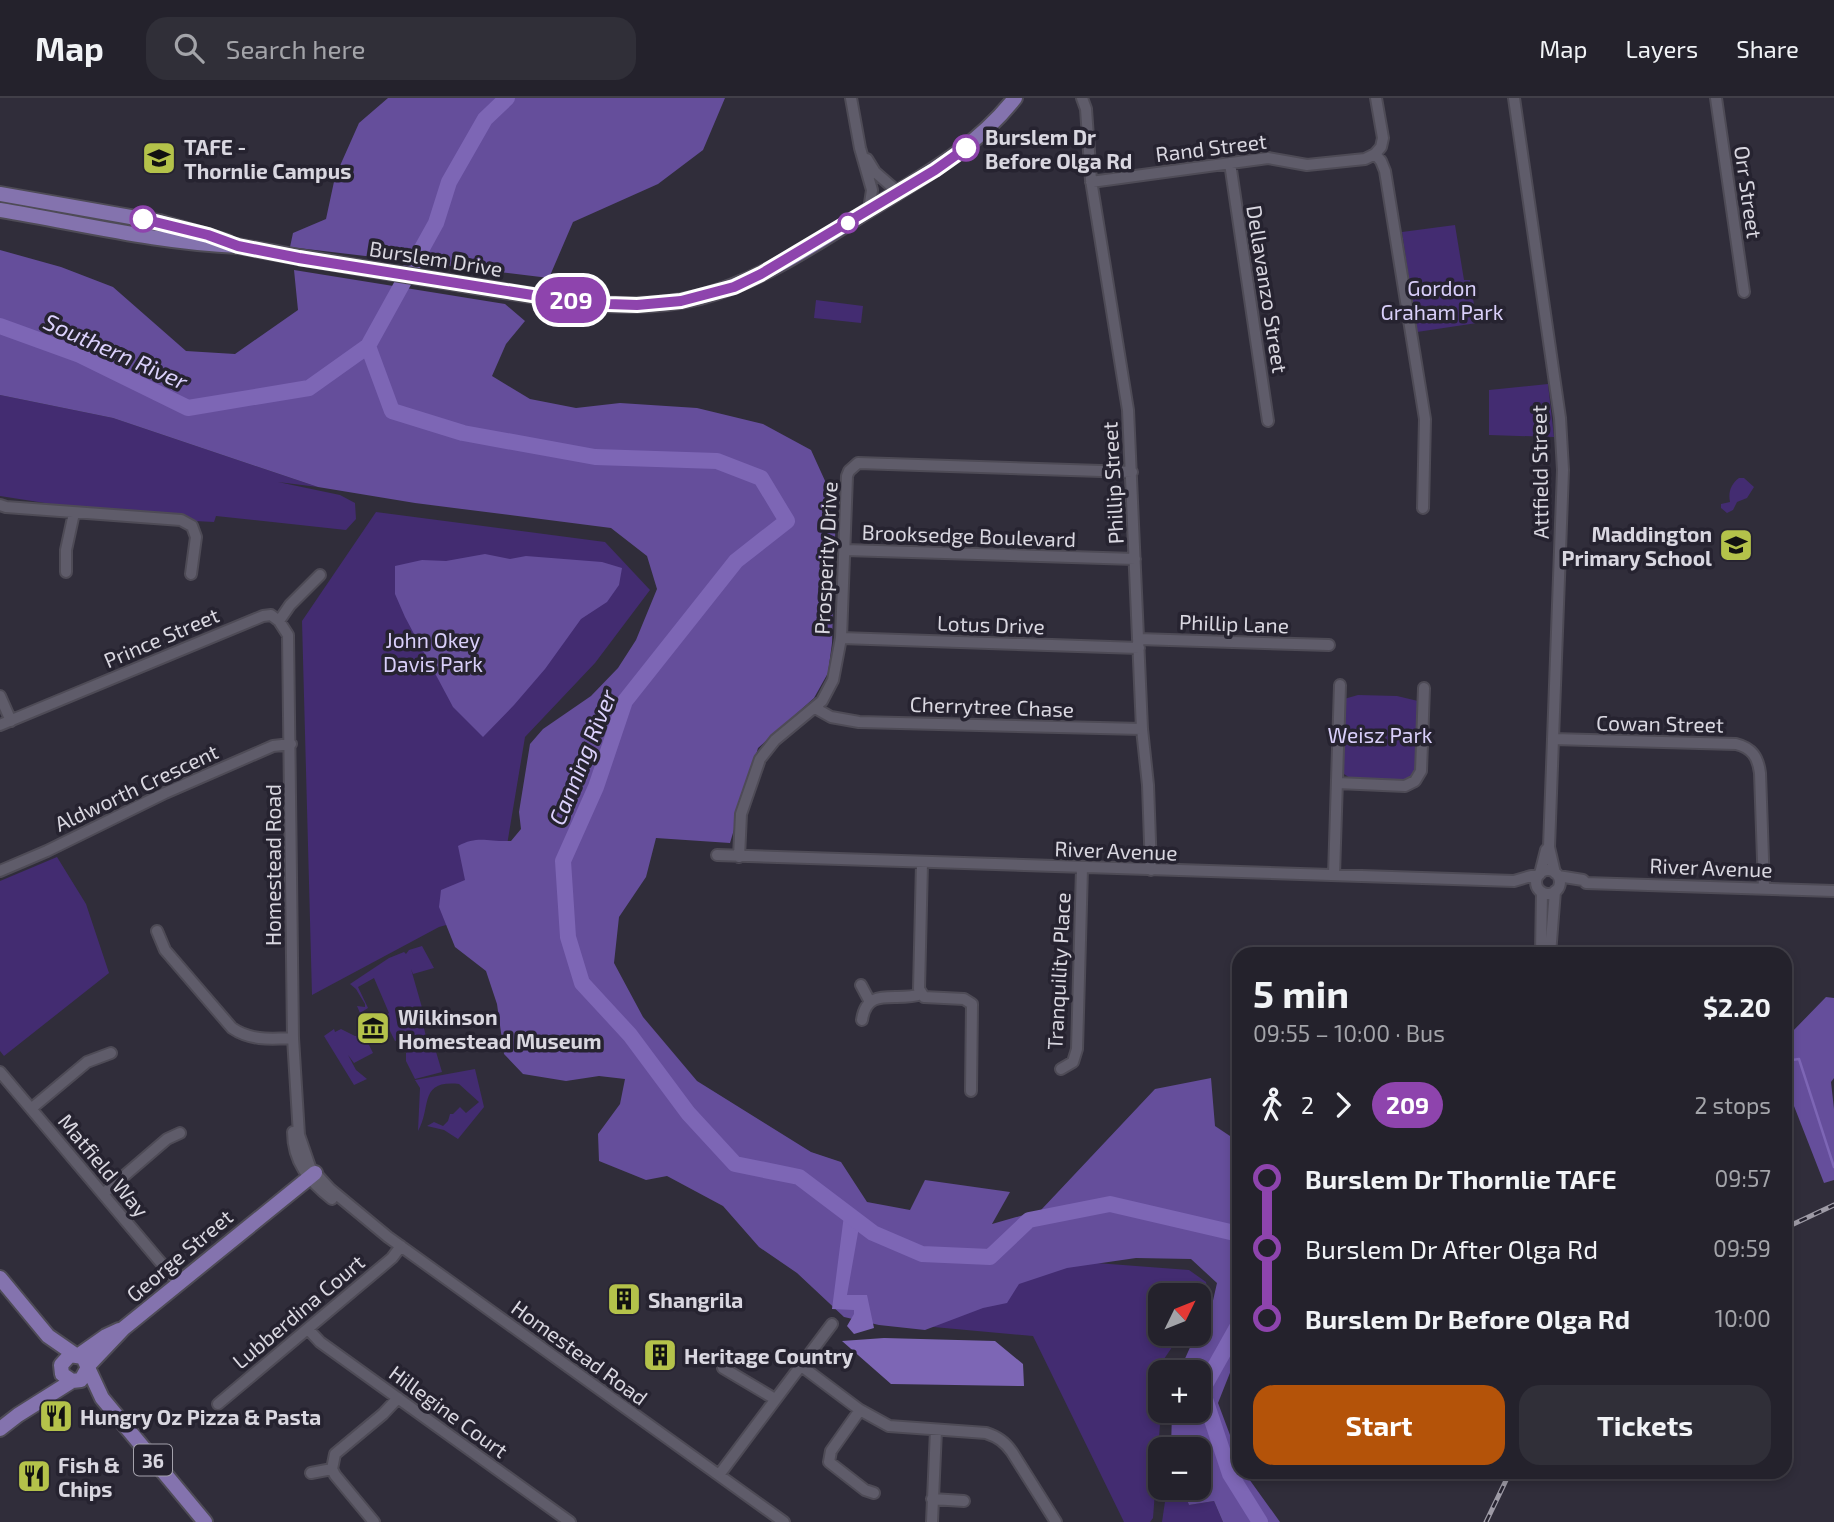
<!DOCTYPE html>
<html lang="en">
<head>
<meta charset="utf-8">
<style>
	body { margin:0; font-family:"Exo 2",sans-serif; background:#302f38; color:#f1f3f6; height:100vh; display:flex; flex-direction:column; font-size:26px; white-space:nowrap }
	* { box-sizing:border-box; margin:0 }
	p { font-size:23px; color:#a3a4a9 }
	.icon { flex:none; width:38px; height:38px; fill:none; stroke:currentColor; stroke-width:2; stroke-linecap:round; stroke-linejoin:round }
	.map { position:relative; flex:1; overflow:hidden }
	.panel { position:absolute; left:1232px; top:849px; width:560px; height:532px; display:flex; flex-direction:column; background:#24222c; border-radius:21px; box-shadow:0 4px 10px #0003,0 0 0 2px #413f48 }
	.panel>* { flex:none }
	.badge { padding:0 14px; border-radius:23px; font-size:24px; line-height:46px }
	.needle { width:46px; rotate:47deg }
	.controls { position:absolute; left:1148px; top:1185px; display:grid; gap:14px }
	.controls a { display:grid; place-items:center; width:63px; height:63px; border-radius:14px; background:#24222c; box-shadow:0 4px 10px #0003,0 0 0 2px #413f48; font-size:35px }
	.map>.badge { position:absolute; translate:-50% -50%; box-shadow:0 0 0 4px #fff }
	.legs { display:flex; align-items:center; gap:10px; height:77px; padding:0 21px; font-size:23px }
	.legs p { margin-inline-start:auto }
	.head { display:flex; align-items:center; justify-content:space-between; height:119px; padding:0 21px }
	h1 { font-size:38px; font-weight:700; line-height:52px }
	.button { display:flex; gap:14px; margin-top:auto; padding:14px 21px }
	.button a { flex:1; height:80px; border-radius:21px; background:#b45309; color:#fff; font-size:28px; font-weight:700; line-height:80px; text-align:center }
	.button a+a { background:#302f38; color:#f1f3f6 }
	ul { padding:0 21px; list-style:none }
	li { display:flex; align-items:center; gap:24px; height:70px; font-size:26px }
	li i { display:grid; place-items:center; width:10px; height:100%; margin:0 9px; background:currentColor }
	li i::after { content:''; width:18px; height:18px; margin:-9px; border:5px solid; border-radius:50%; background:#24222c }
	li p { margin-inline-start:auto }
	li:first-child i { background:linear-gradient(#0000 50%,currentColor 0) }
	li:last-child i { background:linear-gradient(currentColor 50%,#0000 0) }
	header { display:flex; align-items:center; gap:42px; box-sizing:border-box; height:98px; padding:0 35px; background:#24222c; border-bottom:2px solid #413f48 }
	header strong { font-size:33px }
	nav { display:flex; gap:38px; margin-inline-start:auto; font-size:24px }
	.search { width:490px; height:63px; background:#302f38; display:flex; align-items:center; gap:18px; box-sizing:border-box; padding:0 24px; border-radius:21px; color:#a3a4a9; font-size:26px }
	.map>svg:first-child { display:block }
</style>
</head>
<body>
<header>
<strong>Map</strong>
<div class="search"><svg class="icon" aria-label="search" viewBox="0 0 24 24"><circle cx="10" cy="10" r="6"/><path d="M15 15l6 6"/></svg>Search here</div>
<nav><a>Map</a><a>Layers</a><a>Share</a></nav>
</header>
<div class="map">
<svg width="1834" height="1424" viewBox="0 0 1834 1424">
	<rect width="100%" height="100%" fill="#302d3a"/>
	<path fill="#432c71" d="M1455 127 1464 182H1470L1477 225 1417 234 1402 134Z
		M816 202 863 208 861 225 814 220Z
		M1548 286 1554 339 1489 337V292Z
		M0 297 113 320 318 389 278 384 340 397 355 405 356 421 346 432 216 418 214 424 195 423 187 418 64 408 0 398Z
		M1739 380H1744L1754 389 1747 400 1737 404 1733 412 1727 415 1721 410V406L1730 404C1728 394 1731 386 1739 380Z
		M376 414 605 444 650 492 595 565 525 639 506 753 490 815 439 829 312 897 302 523Z
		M1358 597 1397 598 1418 603 1416 674 1407 683 1353 682 1344 676 1341 669 1344 601Z
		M57 759 86 806 109 875 4 958 0 953V783Z
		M422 848 434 870 413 876 411 871 427 927 424 930 427 943H430L434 947 442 974 415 981 406 963V955L410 952 406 945 401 947 399 942 395 943 383 919 389 915 374 880 358 889 368 910 360 915 357 908 365 909V906L356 891 350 886 389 860 404 854 406 856 409 852Z
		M334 931 335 934 341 931 355 938 364 937 373 955 354 965 348 957 356 972 367 981 354 987 324 938Z
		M475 971 484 1009 458 1041 444 1032 427 1028 434 1024 443 1028 448 1023 450 1016H453L460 1009 466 1015 479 1004 459 986C418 982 432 1009 418 1033L420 990 415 982Z
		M1070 1163 1189 1172 1206 1184 1208 1195 1199 1209V1197H1160V1236H1181L1164 1261 1163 1274H1160L1161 1313 1153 1420 1150 1424H1124L1033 1238 890 1225Z
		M1167 1390H1182L1189 1407 1214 1403 1223 1424H1162Z"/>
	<path fill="#654e9b" d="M388 0H725L703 52 658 86 573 124 549 180 290 149 293 135 326 121 335 79 359 25Z
		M0 152 61 169 113 189 186 253 235 256 298 212 294 172 505 206 525 223 506 246 492 278 530 301 576 310 620 305 697 310 763 326 811 352 836 407 832 545 828 575 814 600 758 650 730 745 656 740 646 779 619 819 614 865 643 919 697 983 811 1054 841 1064 867 1104 910 1112 925 1082 1010 1094 992 1126 1041 1112 1155 991 1211 980 1215 1028 1239 1044V1252L1218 1305 1239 1361V1374H1244L1280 1424H1223L1214 1403 1189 1407 1182 1390H1199V1351H1171L1172 1313 1199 1312V1274H1179L1196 1236H1199V1231L1212 1207 1217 1185 1191 1161 1136 1160 1067 1170 1019 1186 1007 1205 983 1210 925 1232 879 1227 844 1219 797 1175 759 1149 723 1108 667 1078 646 1082 599 1063 598 1036 620 1006 625 981 599 978 566 983 523 976 504 956 497 906 486 873 455 849 439 809 441 792 465 782 458 748C478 737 488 744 511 743L521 731 519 714 530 646 543 631 591 598 618 570 636 542 657 491 647 458 611 430 415 405 318 389 113 320 0 297Z
		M485 456 510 461 526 458 602 464 622 470 619 487 607 504 581 521 545 571 514 607 483 639 453 609 405 519 395 496V468L422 462 446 463Z
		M1826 899 1834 900V980L1831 984 1834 1011V1082L1824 1085 1785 985V938L1790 936Z"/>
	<path fill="#7d66b5" d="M844 1117 859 1129 847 1197H867L874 1230 854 1236 847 1228 854 1216V1212L832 1211Z
		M884 1240 995 1243 1023 1266 1024 1288 891 1286 842 1243Z"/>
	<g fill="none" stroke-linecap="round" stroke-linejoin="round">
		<path stroke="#7d66b5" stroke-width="2.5" d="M1785 963 1799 961 1834 1069"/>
		<path stroke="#7d66b5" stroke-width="16" d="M507 0 485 21 449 84 436 125 368 248 392 313 463 335 595 359 717 363 761 380 787 423 736 463 625 603 596 689 563 763 568 839 582 885 630 937 688 1015 735 1066 799 1079 873 1135 922 1156 990 1159 1029 1122 1110 1106 1239 1136
			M0 228 80 257 188 310 309 290 368 248
			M1239 1226 1202 1292 1230 1376 1260 1424"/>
		<g stroke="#4e4b56" stroke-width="14">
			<path id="minor" d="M851 0 860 50 872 92 869 112
				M1082 0 1086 11 1091 82 1128 312 1142 631 1148 687 1151 772
				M1514 0 1560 320 1563 372 1549 749 1546 752 1540 776
				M1716 0 1744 194
				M1375 56 1381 63 1385 73 1425 321 1423 410
				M867 61 875 74 898 94
				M1230 65 1268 323
				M1091 84 1268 60 1307 67 1365 61 1375 56 1381 49 1383 40 1376 0
				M0 407 6 409 181 422 192 428 196 439 191 476
				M845 452 1135 461
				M66 474V452L74 415
				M279 523 288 537 293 940 299 1037 310 1069 330 1091 388 1139 784 1424
				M841 540 1139 550
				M1138 541 1329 547
				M0 598 11 623
				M815 610 831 619 859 624 1142 631
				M0 627 263 518 271 517 279 523 290 507 320 477
				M1553 641 1736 646C1752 650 1758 659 1760 675L1764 790
				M1337 685 1405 688 1415 683 1421 673 1424 590
				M1549 749 1555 775
				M717 757 1514 783 1531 778H1538
				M739 759 741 716 760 661 775 642 822 603 833 582 841 540 847 378 849 373 858 365 1132 374
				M922 765 919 891 924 899 964 901 972 906 971 993
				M1536 784a12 12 0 1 1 24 0a12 12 0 1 1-24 0Z
				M0 773 47 753 165 695 273 648 291 646
				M1334 777 1340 587
				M1558 778 1583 782 1586 785 1834 793
				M157 833 165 852 232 930C251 943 271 941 293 940
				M1541 856 1542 794
				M1550 856 1555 793
				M861 887 870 904
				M862 922C867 887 897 905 921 896
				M1061 971 1073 964 1077 951 1082 770
				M0 974 178 1185
				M32 1010 87 964 111 955
				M293 1034C293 1064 309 1083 332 1101
				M103 1096 167 1041 180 1035
				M308 1231 320 1244 570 1424
				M800 1267 860 1312 889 1328 986 1335C998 1339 1005 1344 1012 1354L1056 1424
				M723 1270 775 1301
				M218 1306 392 1160 401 1148
				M860 1312 831 1353 829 1364 865 1392 874 1395
				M332 1371 335 1377 374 1424
				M311 1375 332 1371 335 1356 383 1316 398 1300
				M719 1377 832 1226
				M932 1401 964 1403
				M932 1424 936 1332"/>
		</g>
		<g stroke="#4e4b56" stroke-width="18">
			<path id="major" d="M0 96 159 124 227 144
				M0 112C79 125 158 145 238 148 316 163 395 175 473 188 547 199 626 218 700 199 761 183 815 146 869 112 922 79 976 50 1015 0
				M0 1180 48 1238 74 1256
				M79 1257 106 1238 119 1232
				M87 1269 124 1230 315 1075
				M87 1271 81 1282 72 1283 62 1276 61 1267 70 1257 83 1259 102 1300 205 1424
				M0 1331 18 1317 72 1283"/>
		</g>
		<use href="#minor" stroke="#5f5c6a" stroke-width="10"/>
		<use href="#major" stroke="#8473ae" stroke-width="14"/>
		<g stroke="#9e9ba6" stroke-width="5">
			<path id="rail" d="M1785 1130 1834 1107
				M1486 1424 1510 1374"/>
		</g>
		<use href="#rail" stroke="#262330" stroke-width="2.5" stroke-dasharray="8" stroke-linecap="butt"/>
	</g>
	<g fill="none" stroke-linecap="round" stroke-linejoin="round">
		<g stroke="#fff" stroke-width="16">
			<path id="line-1" d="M143 121 208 137 238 148 299 160 551 200 608 206 637 207 681 203 734 189 761 176 935 72 966 50"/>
		</g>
		<use href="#line-1" stroke="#8e44ad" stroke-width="10"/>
	</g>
	<defs>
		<g id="university-square" transform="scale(1.75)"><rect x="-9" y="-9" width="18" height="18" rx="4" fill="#b4c24a" stroke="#262330"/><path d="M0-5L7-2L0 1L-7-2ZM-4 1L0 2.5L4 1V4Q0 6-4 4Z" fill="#111"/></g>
		<g id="school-square" transform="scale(1.75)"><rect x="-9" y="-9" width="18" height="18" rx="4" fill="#b4c24a" stroke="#262330"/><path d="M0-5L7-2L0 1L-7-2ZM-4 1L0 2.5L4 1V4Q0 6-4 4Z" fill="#111"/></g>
		<g id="museum-square" transform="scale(1.75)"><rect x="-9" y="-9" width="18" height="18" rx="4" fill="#b4c24a" stroke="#262330"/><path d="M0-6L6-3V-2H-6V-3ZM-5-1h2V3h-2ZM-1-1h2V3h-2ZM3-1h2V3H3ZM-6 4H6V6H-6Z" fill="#111"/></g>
		<g id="building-square" transform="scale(1.75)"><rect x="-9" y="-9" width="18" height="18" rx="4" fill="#b4c24a" stroke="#262330"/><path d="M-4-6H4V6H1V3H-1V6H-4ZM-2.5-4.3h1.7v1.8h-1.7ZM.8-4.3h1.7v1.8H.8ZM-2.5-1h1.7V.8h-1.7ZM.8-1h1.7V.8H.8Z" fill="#111"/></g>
		<g id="restaurant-square" transform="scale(1.75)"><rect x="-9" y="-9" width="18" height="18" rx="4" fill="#b4c24a" stroke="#262330"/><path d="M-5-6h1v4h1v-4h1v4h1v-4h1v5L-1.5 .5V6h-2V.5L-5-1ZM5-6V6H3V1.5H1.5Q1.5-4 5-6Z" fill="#111"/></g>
	</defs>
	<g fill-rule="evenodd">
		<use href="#university-square" x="159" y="60"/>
		<use href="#school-square" x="1736" y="447"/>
		<use href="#museum-square" x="373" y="930"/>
		<use href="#building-square" x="624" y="1201"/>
		<use href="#building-square" x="660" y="1257"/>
		<use href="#restaurant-square" x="56" y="1318"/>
		<use href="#restaurant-square" x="34" y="1378"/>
	</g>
	<g fill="#fff" stroke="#8e44ad" stroke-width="3.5">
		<circle cx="966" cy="50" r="12"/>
		<circle cx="143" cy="121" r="12"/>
		<circle cx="848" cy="125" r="9"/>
	</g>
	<g text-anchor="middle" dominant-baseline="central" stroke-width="7" stroke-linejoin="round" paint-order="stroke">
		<rect fill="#262330" stroke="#a3a1ab" stroke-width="2" x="134" y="1346.5" width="38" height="31" rx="5"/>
		<g font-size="19" font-weight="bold" fill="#d9d7e0">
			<text x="153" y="1362">36</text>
		</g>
		<g font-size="21" font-weight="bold" fill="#d9d7e0" stroke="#262330" text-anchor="start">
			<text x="985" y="38">Burslem Dr<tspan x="985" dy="24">Before Olga Rd</tspan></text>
		</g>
		<g font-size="21" font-weight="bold" fill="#d9d7e0" stroke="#262330" text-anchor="start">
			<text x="184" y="48">TAFE -<tspan x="184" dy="24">Thornlie Campus</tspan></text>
			<text x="1712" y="435" text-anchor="end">Maddington<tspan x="1712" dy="24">Primary School</tspan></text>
			<text x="398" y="918">Wilkinson<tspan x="398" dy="24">Homestead Museum</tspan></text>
			<text x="648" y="1201">Shangrila</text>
			<text x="684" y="1257">Heritage Country</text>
			<text x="80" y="1318">Hungry Oz Pizza &amp; Pasta</text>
			<text x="58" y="1366">Fish &amp;<tspan x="58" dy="24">Chips</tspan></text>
		</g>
		<g font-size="21" fill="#d9d7e0" stroke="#262330">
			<text transform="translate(1211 49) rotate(-7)">Rand Street</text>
			<text transform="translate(1749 94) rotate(82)">Orr Street</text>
			<text transform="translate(436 160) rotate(9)">Burslem Drive</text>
			<text transform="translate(1268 191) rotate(81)">Dellavanzo Street</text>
			<text transform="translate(1539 374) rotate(-91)">Attfield Street</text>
			<text transform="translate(1112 385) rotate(-93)">Phillip Street</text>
			<text transform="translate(969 437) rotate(2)">Brooksedge Boulevard</text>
			<text transform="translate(825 460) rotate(-87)">Prosperity Drive</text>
			<text transform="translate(1234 525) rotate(2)">Phillip Lane</text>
			<text transform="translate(991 526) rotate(2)">Lotus Drive</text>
			<text transform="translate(161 539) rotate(-23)">Prince Street</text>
			<text transform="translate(992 608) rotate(2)">Cherrytree Chase</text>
			<text transform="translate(1660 625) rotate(1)">Cowan Street</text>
			<text transform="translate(136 689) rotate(-25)">Aldworth Crescent</text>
			<text transform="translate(1116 752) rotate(2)">River Avenue</text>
			<text transform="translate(272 767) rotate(-90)">Homestead Road</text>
			<text transform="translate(1711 769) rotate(2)">River Avenue</text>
			<text transform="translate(1058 873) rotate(-87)">Tranquility Place</text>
			<text transform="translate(104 1067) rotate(50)">Matfield Way</text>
			<text transform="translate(179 1157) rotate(-40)">George Street</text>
			<text transform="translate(298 1213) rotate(-40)">Lubberdina Court</text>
			<text transform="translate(580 1254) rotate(36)">Homestead Road</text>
			<text transform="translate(449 1313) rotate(36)">Hillegine Court</text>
		</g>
		<g font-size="21" fill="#d9cffa" stroke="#262330">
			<text x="1442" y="189">Gordon<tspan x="1442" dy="24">Graham Park</tspan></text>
			<text x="433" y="541">John Okey<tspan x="433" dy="24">Davis Park</tspan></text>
			<text x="1380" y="636">Weisz Park</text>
		</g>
		<g font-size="23" font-style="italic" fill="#dcd2fd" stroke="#262330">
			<text transform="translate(116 253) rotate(24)">Southern River</text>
			<text transform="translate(582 659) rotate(-68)">Canning River</text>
		</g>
	</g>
</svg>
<div class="controls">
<a><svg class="needle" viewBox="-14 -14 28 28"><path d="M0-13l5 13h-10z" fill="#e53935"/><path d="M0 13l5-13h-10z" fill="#a3a4a9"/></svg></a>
<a>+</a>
<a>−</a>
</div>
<b class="badge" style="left:571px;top:202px;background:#8e44ad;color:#fff">209</b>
<section class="panel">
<div class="head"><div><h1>5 min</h1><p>09:55 – 10:00 · Bus</p></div><b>$2.20</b></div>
<div class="legs"><svg class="icon" aria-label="walk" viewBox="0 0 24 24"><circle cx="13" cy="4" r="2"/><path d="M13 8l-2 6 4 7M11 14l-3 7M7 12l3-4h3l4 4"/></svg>2<svg class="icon" aria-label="forward" viewBox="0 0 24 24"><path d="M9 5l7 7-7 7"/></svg><b class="badge" style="background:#8e44ad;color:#fff">209</b><p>2 stops</p></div>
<ul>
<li><i style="color:#8e44ad"></i><b>Burslem Dr Thornlie TAFE</b><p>09:57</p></li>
<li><i style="color:#8e44ad"></i><span>Burslem Dr After Olga Rd</span><p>09:59</p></li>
<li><i style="color:#8e44ad"></i><b>Burslem Dr Before Olga Rd</b><p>10:00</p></li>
</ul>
<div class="button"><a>Start</a><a>Tickets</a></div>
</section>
</div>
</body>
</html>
